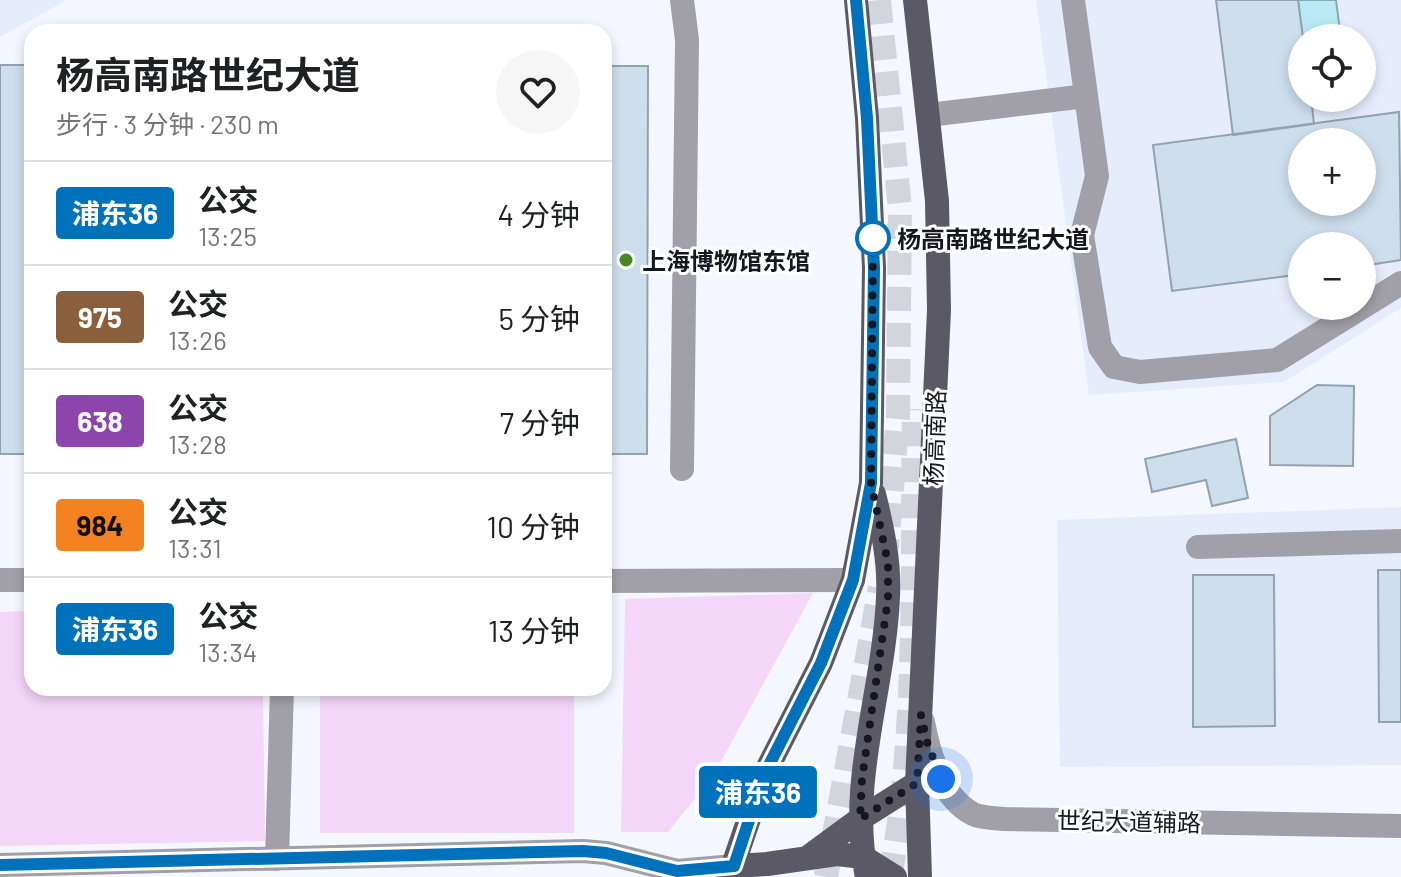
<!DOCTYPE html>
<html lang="zh">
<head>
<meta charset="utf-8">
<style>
	body { margin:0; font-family:Barlow,"Noto Sans SC",sans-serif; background:#f6f6f6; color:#202124; height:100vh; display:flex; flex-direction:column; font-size:30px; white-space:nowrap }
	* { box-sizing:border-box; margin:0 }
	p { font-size:26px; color:#757577 }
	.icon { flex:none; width:44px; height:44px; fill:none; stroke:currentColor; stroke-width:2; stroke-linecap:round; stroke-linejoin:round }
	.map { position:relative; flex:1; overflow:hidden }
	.drawer { position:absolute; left:24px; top:24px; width:588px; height:672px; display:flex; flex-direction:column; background:#fff; border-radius:24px; box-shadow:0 4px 12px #0003 }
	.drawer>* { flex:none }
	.badge { padding:0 16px; border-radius:6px; font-size:28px; line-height:52px }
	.controls { position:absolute; left:1288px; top:24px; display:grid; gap:16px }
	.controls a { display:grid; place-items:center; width:88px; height:88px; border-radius:50%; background:#fff; box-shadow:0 4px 12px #0003; font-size:40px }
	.you { position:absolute; width:40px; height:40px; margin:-20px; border:6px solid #fff; border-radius:50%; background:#1a73e8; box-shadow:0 0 0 12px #1a73e833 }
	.map>.badge { position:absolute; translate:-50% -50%; box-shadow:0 0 0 4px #fff }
	.round { display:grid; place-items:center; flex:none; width:84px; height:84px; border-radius:42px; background:#f6f6f6 }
	.headline { display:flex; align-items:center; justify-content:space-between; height:136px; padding:0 32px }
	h1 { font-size:38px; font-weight:700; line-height:60px }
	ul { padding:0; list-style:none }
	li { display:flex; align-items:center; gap:24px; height:104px; padding:0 32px; border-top:2px solid #e0e0e0 }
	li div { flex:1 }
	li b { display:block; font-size:30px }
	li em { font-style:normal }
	li .badge { min-width:88px; font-weight:700; text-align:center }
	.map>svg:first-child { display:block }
</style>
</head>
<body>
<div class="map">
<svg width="1401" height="877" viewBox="0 0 1401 877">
	<rect width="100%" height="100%" fill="#f4f7ff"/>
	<path fill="#e6ecfc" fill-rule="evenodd" d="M0 0H67L0 37Z
		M1036 0H1401V308L1284 382 1089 395ZM1302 38H1362V98H1302ZM1302 142H1362V202H1302ZM1302 246H1362V306H1302Z
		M1401 507V765L1060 767 1057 520Z"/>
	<path fill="#f4d6f9" d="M813 593 713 776 668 832H621L625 599Z
		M32 611V688H263L265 841 0 846V612Z
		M320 688H574V833H320Z"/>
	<path fill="#bae9f6" stroke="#88aab5" stroke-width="2" d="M1298 0H1336L1341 38H1303Z"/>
	<path fill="#cddeec" stroke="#92a2b0" stroke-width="2" fill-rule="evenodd" d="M1216 0H1298L1303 38 1302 98H1311L1314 124 1233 135Z
		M0 65H32V454H0Z
		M604 66H648L647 454H604Z
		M1399 112 1401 260 1362 266V246H1302V274L1172 291 1153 145ZM1302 142H1362V202H1302Z
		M1317 385 1354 386 1353 466 1270 465V416Z
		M1236 439 1248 498 1212 506 1206 480 1152 492 1145 459Z
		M1378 570H1401V722H1379Z
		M1193 575H1274L1275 726 1193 727Z"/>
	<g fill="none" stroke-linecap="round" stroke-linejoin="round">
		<path stroke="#d3d5dd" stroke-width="24" stroke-dasharray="24 12" stroke-linecap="butt" d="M879 0 900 208 898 416 887 548
			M826 877 880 588
			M890 877C919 724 911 564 914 409"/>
		<path stroke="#a1a0a8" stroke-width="24" d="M1073 0 1097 176 1082 235 1100 347 1114 367 1140 372 1277 360 1401 283
			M929 115 1086 96
			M682 469 687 40 682 0
			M1198 547 1401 541
			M0 580H32
			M604 581 853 580
			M923 722C929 754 941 797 973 814 981 818 994 818 1004 819L1401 826
			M277 859 282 688
			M0 865 583 851 606 853 677 871 734 866"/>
		<path stroke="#5c5967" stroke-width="24" d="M915 0 937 201 939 310 917 783 920 877
			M807 858 860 819 917 783
			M734 866 767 864 837 854 863 857 895 877
			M729 877 764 775 821 663 853 580 871 483 874 268 867 118 856 0
			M867 877C847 783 884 691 888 597 890 561 882 527 874 494"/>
	</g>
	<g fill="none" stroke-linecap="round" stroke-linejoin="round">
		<g stroke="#fff" stroke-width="18">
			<path id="line" d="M0 865 583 851 606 853 677 871 734 866 764 775 821 663 853 580 871 483 874 268 867 118 856 0"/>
		</g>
		<use href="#line" stroke="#0072bc" stroke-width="12"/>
		<path stroke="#15171e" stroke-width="8" stroke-dasharray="0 14.4" d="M873 238 871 483 888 563V599L862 779 860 819 917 783 921 715 927 742 941 779"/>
	</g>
	<circle fill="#fff" stroke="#0072bc" stroke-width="4" cx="873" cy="238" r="16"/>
	<circle fill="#478625" stroke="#fff" stroke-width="3" cx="626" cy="260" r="8"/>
	<g text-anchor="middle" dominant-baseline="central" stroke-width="6" stroke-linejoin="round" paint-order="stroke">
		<g font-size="24" font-weight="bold" fill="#15171e" stroke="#fff" text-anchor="start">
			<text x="897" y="238">杨高南路世纪大道</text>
		</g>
		<g font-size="24" font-weight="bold" fill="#15171e" stroke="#fff" text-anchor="start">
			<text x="642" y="260">上海博物馆东馆</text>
		</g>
		<g font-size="24" fill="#15171e" stroke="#fff">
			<text transform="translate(934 438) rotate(-88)">杨高南路</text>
			<text transform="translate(1129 821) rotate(1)">世纪大道辅路</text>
		</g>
	</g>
</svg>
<div class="controls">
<a><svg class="icon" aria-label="locate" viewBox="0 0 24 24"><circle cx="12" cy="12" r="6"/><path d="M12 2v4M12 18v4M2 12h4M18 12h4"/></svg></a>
<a>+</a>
<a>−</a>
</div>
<div class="you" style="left:941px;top:779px"></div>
<b class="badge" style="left:758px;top:792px;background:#0072bc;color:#fff">浦东36</b>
<section class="drawer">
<div class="headline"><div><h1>杨高南路世纪大道</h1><p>步行 · 3 分钟 · 230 m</p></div><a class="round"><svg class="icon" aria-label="heart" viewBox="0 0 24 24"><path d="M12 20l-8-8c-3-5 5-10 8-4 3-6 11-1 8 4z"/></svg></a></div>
<ul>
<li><span class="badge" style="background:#0072bc;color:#fff">浦东36</span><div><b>公交</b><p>13:25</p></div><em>4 分钟</em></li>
<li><span class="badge" style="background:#8b5e3c;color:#fff">975</span><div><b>公交</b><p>13:26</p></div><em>5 分钟</em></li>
<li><span class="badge" style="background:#8e44ad;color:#fff">638</span><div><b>公交</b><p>13:28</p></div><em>7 分钟</em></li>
<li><span class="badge" style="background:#f58220;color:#111">984</span><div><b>公交</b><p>13:31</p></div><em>10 分钟</em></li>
<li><span class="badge" style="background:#0072bc;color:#fff">浦东36</span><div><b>公交</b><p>13:34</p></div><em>13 分钟</em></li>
</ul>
</section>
</div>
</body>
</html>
